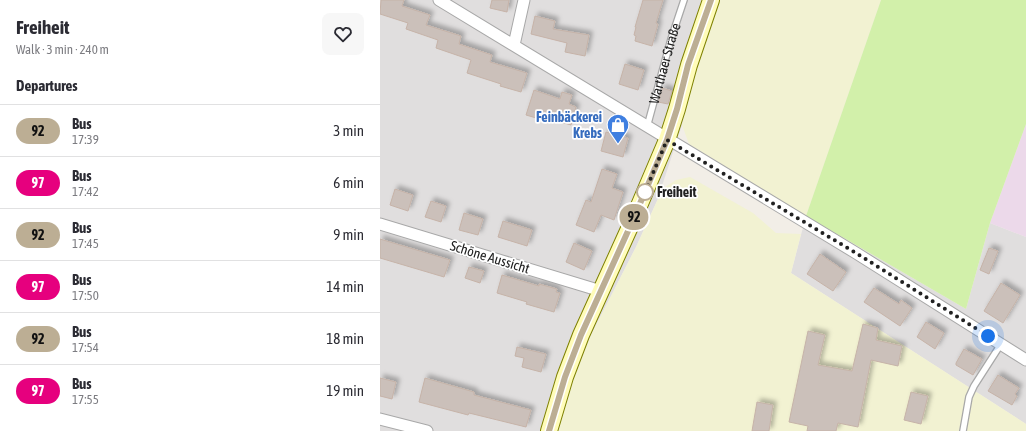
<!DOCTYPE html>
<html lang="en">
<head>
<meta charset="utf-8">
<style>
	body { margin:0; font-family:"Asap Condensed",sans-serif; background:#f7f7f7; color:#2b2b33; height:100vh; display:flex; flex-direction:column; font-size:15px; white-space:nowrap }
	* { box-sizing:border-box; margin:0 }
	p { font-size:13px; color:#7c7c81 }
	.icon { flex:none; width:22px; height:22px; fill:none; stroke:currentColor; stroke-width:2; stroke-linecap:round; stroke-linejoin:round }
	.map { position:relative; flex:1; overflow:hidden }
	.panel { display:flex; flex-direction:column; background:#fff; width:380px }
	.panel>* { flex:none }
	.badge { padding:0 8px; border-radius:13px; font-size:14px; line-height:26px }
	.you { position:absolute; width:20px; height:20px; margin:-10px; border:3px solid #fff; border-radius:50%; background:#1a73e8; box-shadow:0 0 0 6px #1a73e833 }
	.map>.badge { position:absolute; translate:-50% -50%; box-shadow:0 0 0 2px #fff }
	h2 { padding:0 16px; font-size:15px; line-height:36px }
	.round { display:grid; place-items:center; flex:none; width:42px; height:42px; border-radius:8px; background:#f7f7f7 }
	.head { display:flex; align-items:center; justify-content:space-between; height:68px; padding:0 16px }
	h1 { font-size:19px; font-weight:700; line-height:30px }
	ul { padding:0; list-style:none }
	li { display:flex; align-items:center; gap:12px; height:52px; padding:0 16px; border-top:1px solid #e1e1e2 }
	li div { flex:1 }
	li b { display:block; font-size:15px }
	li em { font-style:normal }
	li .badge { min-width:44px; font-weight:700; text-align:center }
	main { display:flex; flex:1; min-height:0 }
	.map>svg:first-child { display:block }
</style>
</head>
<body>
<main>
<section class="panel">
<div class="head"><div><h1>Freiheit</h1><p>Walk · 3 min · 240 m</p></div><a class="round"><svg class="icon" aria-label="heart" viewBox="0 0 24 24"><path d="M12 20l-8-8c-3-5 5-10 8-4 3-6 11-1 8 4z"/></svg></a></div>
<h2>Departures</h2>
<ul>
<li><span class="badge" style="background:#bcae94;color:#111">92</span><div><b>Bus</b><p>17:39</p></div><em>3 min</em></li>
<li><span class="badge" style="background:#e6007e;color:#fff">97</span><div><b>Bus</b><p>17:42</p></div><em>6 min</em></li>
<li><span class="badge" style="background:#bcae94;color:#111">92</span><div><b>Bus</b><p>17:45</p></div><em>9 min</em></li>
<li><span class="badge" style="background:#e6007e;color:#fff">97</span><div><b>Bus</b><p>17:50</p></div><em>14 min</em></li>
<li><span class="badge" style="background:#bcae94;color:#111">92</span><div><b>Bus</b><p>17:54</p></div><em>18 min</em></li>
<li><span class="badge" style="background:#e6007e;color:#fff">97</span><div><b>Bus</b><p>17:55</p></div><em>19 min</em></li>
</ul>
</section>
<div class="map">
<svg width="646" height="431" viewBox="0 0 646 431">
	<defs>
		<filter id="shadow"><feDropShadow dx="3.5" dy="-3.5" stdDeviation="2" flood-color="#0004"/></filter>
	</defs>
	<rect width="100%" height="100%" fill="#f2eee7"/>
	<path fill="#e0dede" d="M0 0H338L323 42 302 125 277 201 256 247 209 339 194 378 177 431H0Z
		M426 216 586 309 610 223 646 237V424L411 273Z"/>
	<path fill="#ecd9ea" d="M646 124V237L610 223Z"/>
	<path fill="#f2f2d2" d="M338 0H501L426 216 309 144 302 125 323 42Z
		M310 177 373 213 396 233 421 234 411 273 646 424V431H177L194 378 209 339 256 247 277 201 285 187 296 180Z"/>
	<path fill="#d2f0aa" d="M501 0H646V124L610 223 586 309 426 216Z"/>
	<path fill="#cbc0ba" stroke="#c6b3a8" filter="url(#shadow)" d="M1 0H24L22 6 50 15 46 25 81 36 79 44 112 55 110 62 147 73 141 92 120 86 121 84 87 73 91 60 56 48 58 40 26 29 28 23 0 14Z
		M112 0H129L127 12 110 8Z
		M263 0H283L276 23 278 24 272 46 255 41 256 36 254 35 256 27H255Z
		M155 16 175 21 173 29 209 35 205 56 185 52 187 43 151 34Z
		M245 64 264 70 258 90 239 84Z
		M282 88 292 91 288 104 278 102Z
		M154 90 180 99 182 92 192 95 189 104 196 107 191 125 164 117 163 120 146 115Z
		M226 132 248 138 243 157 221 151Z
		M222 169 237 174 232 188 243 192 234 220 221 215 214 232 196 225 206 200 211 202Z
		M15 189 33 195 28 211 10 205Z
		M51 201 66 206 61 222 45 217Z
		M84 213 103 219 98 235 79 230Z
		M123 221 152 230 147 246 118 237Z
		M0 239 70 260 64 277 0 258Z
		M194 243 212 251 204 270 186 262Z
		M609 248 618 251 609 274 600 270Z
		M440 254 466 272 453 291 427 274Z
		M89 267 104 271 100 283 85 278Z
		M122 275 159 286V284L177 289 176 292 180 293 174 312 146 304 147 302 117 293Z
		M621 283 640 295 623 323 604 311Z
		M494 288 519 304 521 300 532 308 520 326 484 302Z
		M546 322 564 333 555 349 537 337Z
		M483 324 498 328 496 340 522 346 518 366 491 360 478 427 458 423 456 431H427L428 426 409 422 428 331 445 335 438 365 472 371Z
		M137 347 166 354 161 372 142 367 144 358 135 356Z
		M584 349 602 359 593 375 576 365V363Z
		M618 375 639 388 635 394 637 396 632 405 608 391Z
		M0 378 16 382 12 399 0 396Z
		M45 378 94 392V395L151 410 146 427 89 413 88 415 39 402Z
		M531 392 548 396 541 424 524 420Z
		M377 402 393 405 389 431H372Z"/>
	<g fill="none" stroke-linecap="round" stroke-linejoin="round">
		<g stroke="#a8a8a8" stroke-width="8">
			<g id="lane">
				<path id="s1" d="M267 127 291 39 304 0"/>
				<path d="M583 431 589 397 594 386 621 344"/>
			</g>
		</g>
		<g stroke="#a8a8a8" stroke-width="13">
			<path id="street" d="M59 0 476 253 646 360
				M134 45 144 0
				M0 224 221 291
				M0 419 47 431"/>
		</g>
		<g stroke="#7e8100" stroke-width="18">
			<path id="secondary" d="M169 431 185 377 201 335 253 220 287 140 297 109 309 65 331 0"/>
		</g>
		<use href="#lane" stroke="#fff" stroke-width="5.5"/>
		<use href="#street" stroke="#fff" stroke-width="11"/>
		<use href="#secondary" stroke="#fffcb9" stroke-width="16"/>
	</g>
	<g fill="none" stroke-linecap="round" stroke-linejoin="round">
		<g stroke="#fff" stroke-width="9">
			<path id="line" d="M169 431 185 377 201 335 253 220 287 140 297 109 308 65 331 0"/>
		</g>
		<use href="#line" stroke="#bcae94" stroke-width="6"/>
		<path stroke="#212121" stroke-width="4" stroke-dasharray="0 7.2" d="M265 192 287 140 476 253 608 336"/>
	</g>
	<defs>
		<g id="shop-pin" transform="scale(1.15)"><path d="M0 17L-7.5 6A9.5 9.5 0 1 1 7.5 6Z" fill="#3f7fe0" stroke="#fff"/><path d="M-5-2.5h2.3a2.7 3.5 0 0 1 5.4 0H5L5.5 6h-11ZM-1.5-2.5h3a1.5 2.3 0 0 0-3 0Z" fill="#fff"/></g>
	</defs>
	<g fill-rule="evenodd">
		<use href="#shop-pin" x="238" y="125"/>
	</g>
	<circle fill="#fff" stroke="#bcae94" stroke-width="2" cx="265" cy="192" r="8"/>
	<g text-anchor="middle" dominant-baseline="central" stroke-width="3.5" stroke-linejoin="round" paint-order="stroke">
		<g font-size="14" fill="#212121" stroke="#fff">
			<text stroke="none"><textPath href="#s1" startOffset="66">Warthaer Straße</textPath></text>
			<text transform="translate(110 257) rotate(17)">Schöne Aussicht</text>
		</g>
		<g font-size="14" font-weight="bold" fill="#366cbe" stroke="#fff" text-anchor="end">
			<text x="222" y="117">Feinbäckerei<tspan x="222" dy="16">Krebs</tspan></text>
		</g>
		<g font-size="14" font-weight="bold" fill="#212121" stroke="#fff" text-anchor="start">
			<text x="277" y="192">Freiheit</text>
		</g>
	</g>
</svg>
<div class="you" style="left:608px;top:336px"></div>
<b class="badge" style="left:254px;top:217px;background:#bcae94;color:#111">92</b>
</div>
</main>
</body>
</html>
